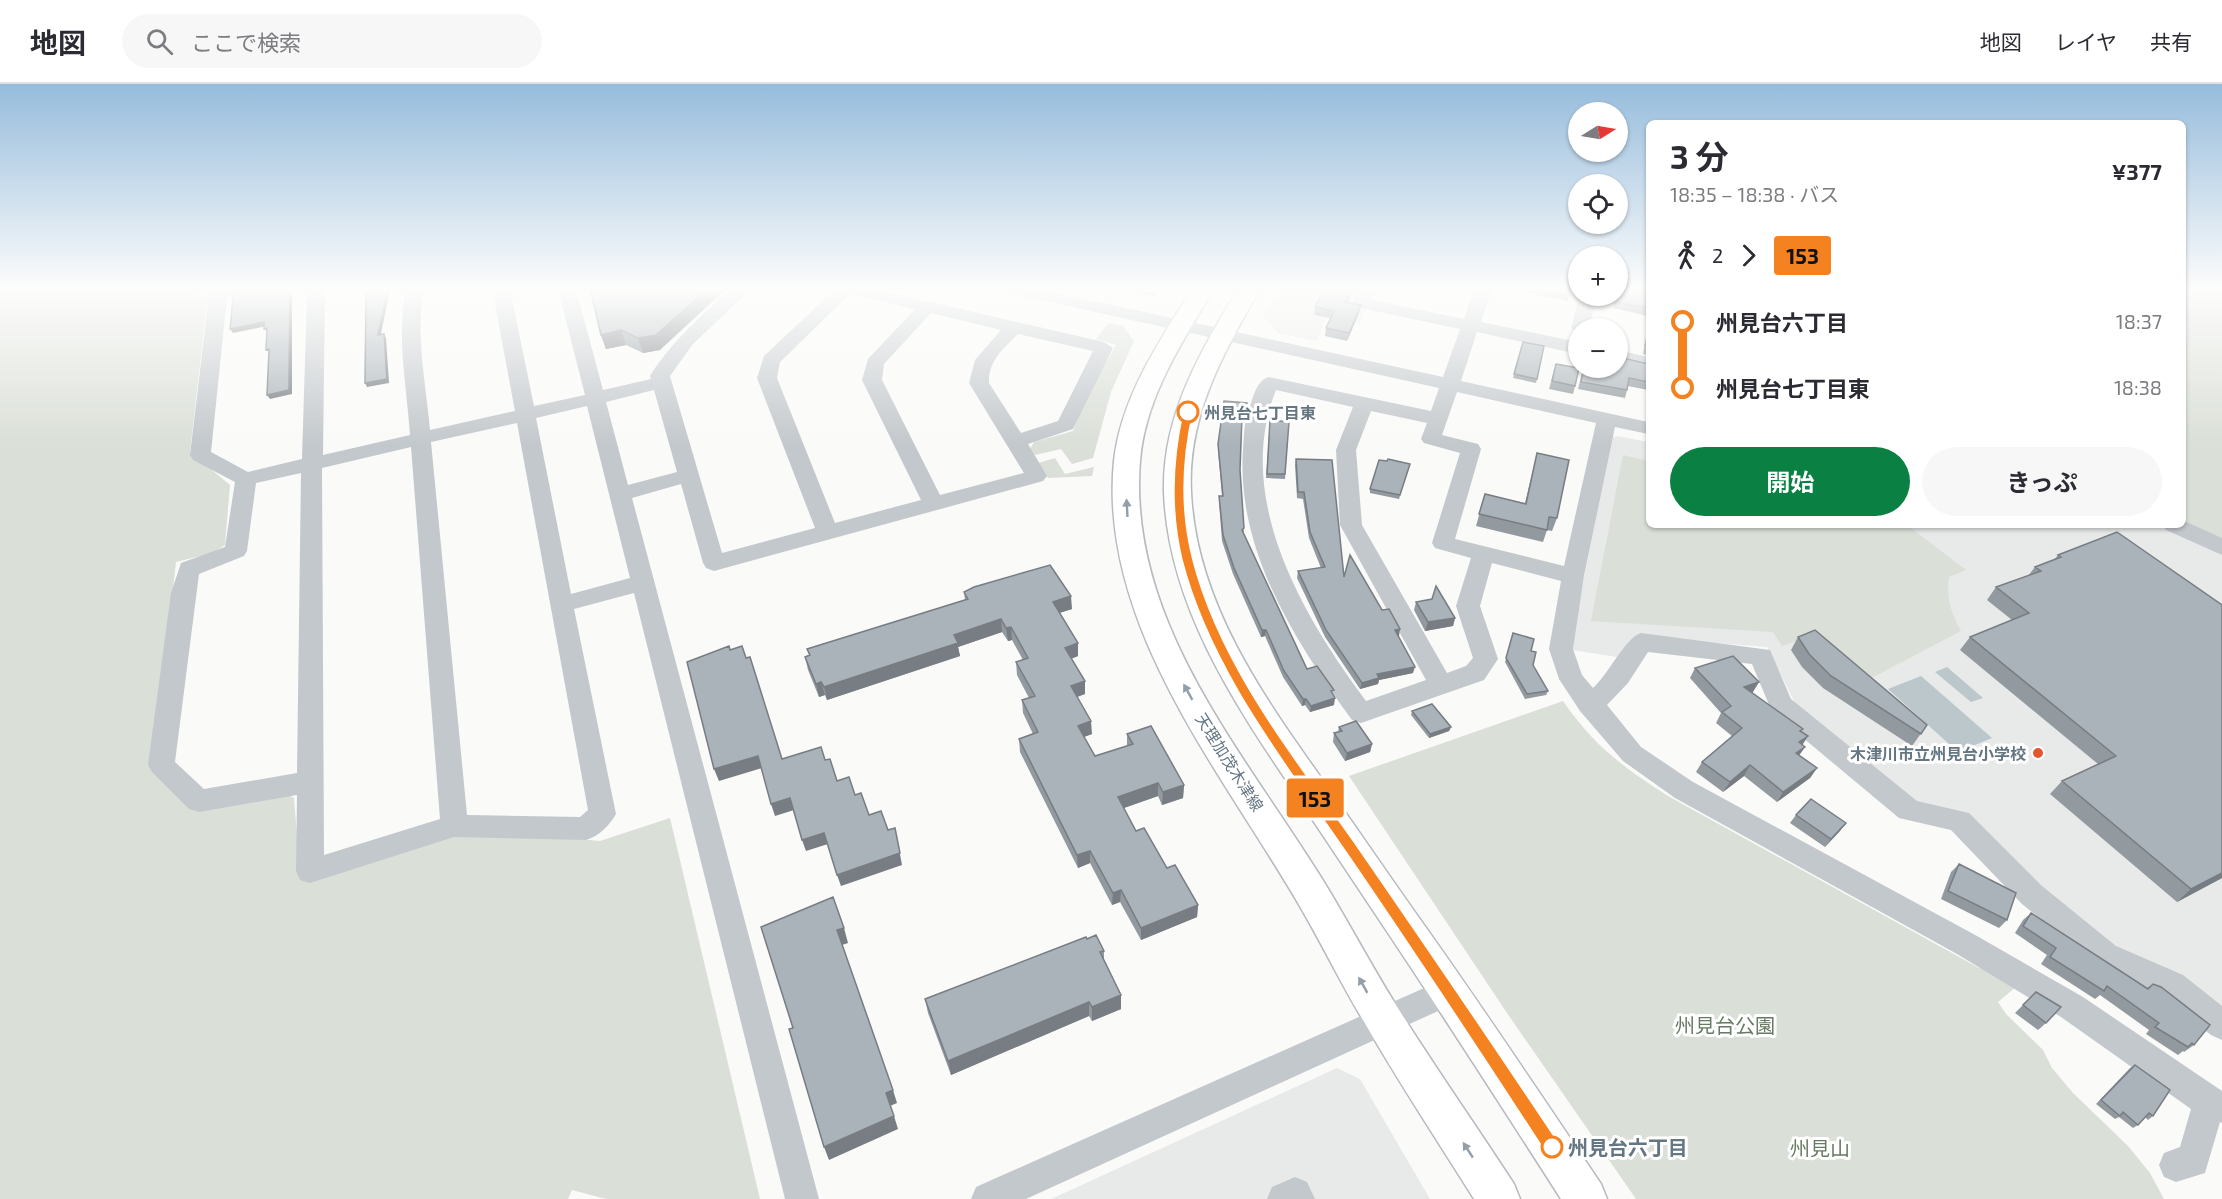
<!DOCTYPE html>
<html lang="ja">
<head>
<meta charset="utf-8">
<style>
	body { margin:0; font-family:"Exo 2","Noto Sans JP",sans-serif; background:#f7f7f7; color:#2b2b33; height:100vh; display:flex; flex-direction:column; font-size:22px; white-space:nowrap }
	* { box-sizing:border-box; margin:0 }
	p { font-size:20px; color:#7c7c81 }
	.icon { flex:none; width:33px; height:33px; fill:none; stroke:currentColor; stroke-width:2; stroke-linecap:round; stroke-linejoin:round }
	.map { position:relative; flex:1; overflow:hidden }
	.sheet { position:absolute; left:1646px; top:36px; width:540px; height:408px; display:flex; flex-direction:column; background:#fff; border-radius:9px; box-shadow:0 2px 4px #0004 }
	.sheet>* { flex:none }
	.badge { padding:0 12px; border-radius:4px; font-size:21px; line-height:39px }
	.needle { width:39px; rotate:79deg }
	.fabs { position:absolute; left:1568px; top:18px; display:grid; gap:12px }
	.fabs a { display:grid; place-items:center; width:60px; height:60px; border-radius:50%; background:#fff; box-shadow:0 2px 4px #0004; font-size:30px }
	.map>.badge { position:absolute; translate:-50% -50%; box-shadow:0 0 0 3px #fff }
	.legs { display:flex; align-items:center; gap:9px; height:66px; padding:0 24px; font-size:20px }
	.legs p { margin-inline-start:auto }
	.summary { display:flex; align-items:center; justify-content:space-between; height:102px; padding:0 24px }
	h1 { font-size:33px; font-weight:700; line-height:45px }
	.action { display:flex; gap:12px; margin-top:auto; padding:12px 24px }
	.action a { flex:1; height:69px; border-radius:36px; background:#0b8043; color:#fff; font-size:24px; font-weight:700; line-height:69px; text-align:center }
	.action a+a { background:#f7f7f7; color:#2b2b33 }
	ul { padding:0 24px; list-style:none }
	li { display:flex; align-items:center; gap:21px; height:66px; font-size:22px }
	li i { display:grid; place-items:center; width:9px; height:100%; margin:0 8px; background:currentColor }
	li i::after { content:''; width:15px; height:15px; margin:-8px; border:4px solid; border-radius:50%; background:#fff }
	li p { margin-inline-start:auto }
	li:first-child i { background:linear-gradient(#0000 50%,currentColor 0) }
	li:last-child i { background:linear-gradient(currentColor 50%,#0000 0) }
	header { display:flex; align-items:center; gap:36px; box-sizing:border-box; height:84px; padding:0 30px; background:#fff; border-bottom:2px solid #e1e1e2 }
	header strong { font-size:28px }
	nav { display:flex; gap:33px; margin-inline-start:auto; font-size:21px }
	.search { width:420px; height:54px; background:#f7f7f7; display:flex; align-items:center; gap:15px; box-sizing:border-box; padding:0 21px; border-radius:33px; color:#7c7c81; font-size:22px }
	.map>svg:first-child { display:block }
</style>
</head>
<body>
<header>
<strong>地図</strong>
<div class="search"><svg class="icon" aria-label="search" viewBox="0 0 24 24"><circle cx="10" cy="10" r="6"/><path d="M15 15l6 6"/></svg>ここで検索</div>
<nav><a>地図</a><a>レイヤ</a><a>共有</a></nav>
</header>
<div class="map">
<svg width="2222" height="1115" viewBox="0 0 2222 1115">
	<rect width="100%" height="100%" fill="#fafaf8"/>
	<path fill="#e8e9e9" d="M1279 205H1360L1351 222 1365 225 1360 240 1326 234 1317 257 1278 249 1263 232Z
		M1617 352 1648 358V441H2167L2222 466V931L2109 860 2039 805 1911 719 1795 619 1767 563 1637 553 1623 574 1572 566 1575 539 1612 354Z
		M1337 984 1360 995 1430 1115H1051Z"/>
	<path fill="#dadfd7" d="M0 205H186L202 211 208 210 190 368 230 401 225 461 213 469 176 478 153 681 189 721 285 709 294 714 300 790 469 745 600 757 670 734 760 1115H606L572 1106 568 1115H0Z
		M2183 205H2222V456L2183 438Z
		M1108 239 1123 242 1134 257 1111 308 1093 374 1072 380 1061 365 1035 371 1030 365 1034 358 1073 347 1086 314 1116 261 1096 255Z
		M1623 371 1648 377V441H1907L1966 486 1949 493C1946 515 1951 528 1961 547L1860 600 1805 554 1782 562 1773 548 1591 537Z
		M1055 374 1065 390 1094 383 1092 392 1048 394 1038 379Z
		M1563 617C1594 662 1623 683 1668 712L1979 884 1984 882 2017 902 1998 918 2006 930 2043 966 2052 984 2073 1009 2128 1062 2150 1089 2164 1115H1636L1507 929 1349 692Z"/>
	<path fill="#bbc7cb" d="M1947 583 1983 614 1971 618 1935 588Z
		M1921 592 1992 654 1958 668 1888 605Z"/>
	<g fill="none" stroke-linecap="round" stroke-linejoin="round">
		<g stroke="#b5babe" stroke-width="3">
			<path id="major" d="M1192 205H1214C1182 258 1145 314 1140 377 1127 538 1245 670 1324 798 1349 839 1371 881 1396 921 1434 982 1475 1040 1514 1100L1520 1115H1474C1437 1056 1398 997 1363 936 1340 898 1321 858 1298 819 1221 687 1098 540 1114 377 1121 313 1159 258 1192 205Z
				M1238 205H1260C1224 268 1187 332 1191 408 1196 517 1261 609 1322 695 1354 740 1385 786 1417 831 1480 919 1540 1010 1601 1100L1607 1115H1561C1502 1023 1443 931 1382 840 1352 795 1322 750 1292 705 1232 616 1168 519 1164 408 1162 332 1200 268 1238 205Z"/>
		</g>
		<path fill="#c3c8cc" fill-rule="evenodd" d="M215 205H237L227 213 211 368 248 388 302 375 307 210 303 205 325 206 323 371 410 351C407 304 396 252 406 205H424C415 250 426 300 430 346L515 327 494 215 495 205H513L512 215 534 322 585 311 558 205H576L603 306 651 295 650 292C672 257 701 232 731 205H751L693 260 670 292 722 469 815 444 757 294 764 272 835 205H874L1104 258 1113 264 1073 345 1028 360 1047 392 1043 397 714 487 706 484 703 479 681 400 632 414 819 1115H785L634 509 574 525 616 730C609 742 599 752 586 756L454 753 310 799 300 796 296 787 297 711 199 728 189 725 152 688 148 681 171 509 181 479 225 463 235 398 193 376 190 371 209 211ZM850 210 915 225 868 275 862 296 921 416 835 439 777 294 780 278ZM931 229 1001 246 975 276 969 299 1024 389 940 411 882 296 884 280ZM1018 250 1093 267 1058 337 1021 349 989 299C988 277 1004 264 1018 250ZM654 306 677 388 628 401 606 318ZM587 322 630 494 571 510 536 334ZM517 339 588 726 580 733 467 731 431 358ZM411 363 440 735 324 771 322 384ZM301 389 297 689 204 705 175 678 199 490 244 472 247 467 256 399Z
			M1005 205H1039L1443 293 1460 245 1356 223 1353 219 1359 205H1377L1372 216 1464 235 1474 205H1492L1481 238 1578 258V270L1477 248 1461 297 1648 338V350L1615 343 1584 492 1573 565 1582 591 1593 604C1608 591 1625 554 1641 549L1770 566 1791 615 1917 717 1969 729 2042 802 2116 862 2183 891 2222 922V956L2211 951 2161 911 2096 880 2022 820 1951 746 1899 734 1772 628 1752 580 1648 568 1628 599 1607 621 1641 663 1693 698 1977 852 2083 913 2222 1007V1039L2220 1038 2205 1089 2176 1098 2164 1093 2159 1081 2164 1069 2180 1063 2191 1025 2061 933 1957 870 1675 714 1623 677 1580 627 1559 595 1549 565 1561 497 1492 479 1480 522 1498 575 1484 596 1361 639 1352 636C1296 559 1236 466 1243 366 1244 351 1244 336 1250 322 1254 311 1257 296 1269 293L1431 327 1439 304 1014 210ZM1276 306 1353 323 1336 366 1340 441 1426 596 1366 617C1303 532 1233 415 1276 306ZM1457 308 1596 339 1564 482 1455 455 1481 365 1478 360 1442 351ZM1371 327 1427 339 1421 355 1424 359 1460 369 1432 459 1435 464 1471 474 1456 522 1473 574 1466 582 1447 589 1362 441 1356 366Z
			M1579 212H1597L1589 244H1578V249L1571 244Z
			M1617 266 1648 273V285L1617 278Z
			M2182 436 2222 454V471L2166 446 2163 441H2182Z
			M1449 893 1460 897 1464 907 1460 917 1026 1115H971L976 1103Z
			M1295 1093 1307 1098 1315 1115H1267L1272 1103Z"/>
		<use href="#major" fill="#fff" fill-rule="evenodd"/>
	</g>
	<path fill="#929a9f" d="M590 205 660 266 643 269 626 261 606 265 601 251Z
		M1122 205H1158L1154 212Z
		M1324 205H1352L1351 210 1348 219 1359 229 1347 257 1325 252 1326 244 1330 234 1314 231 1315 223Z
		M1525 205H1571L1568 217 1524 208Z
		M1617 205H1648V232L1613 224 1615 212H1617Z
		M1648 242V271L1643 270Z
		M1523 258 1537 295 1536 299 1513 294Z
		M1556 280 1575 302 1573 310 1549 305Z
		M1648 280V306L1628 302 1625 314 1578 305 1583 284H1617Z
		M1224 317 1247 319 1246 325 1242 337 1240 386 1244 450 1307 585 1333 611 1334 621 1310 628 1305 621 1302 622 1283 593 1265 552 1261 553 1233 490 1222 457 1219 418V412H1222L1218 366Z
		M1270 336 1289 338 1285 395 1266 394Z
		M1537 369 1557 434 1552 447 1547 446 1543 458 1476 442 1485 410 1525 419Z
		M1296 375 1344 493 1382 526 1399 552H1398L1413 589 1379 596 1378 600 1360 605 1325 553 1297 494 1298 487 1321 484 1309 454 1303 415 1297 414 1295 381Z
		M1387 377 1410 380 1399 415 1370 409V405Z
		M2117 448 2222 794 2177 818 2050 710 2062 697 2098 680 1960 566 1970 553 2012 536 1987 516 1996 503 2028 492 2035 483 2054 476 2058 471Z
		M964 508 1072 525 1059 529 1078 572 1071 575 1085 610 1077 613 1092 650 1084 653 1095 672 1127 662V650L1184 701 1183 714 1162 721 1158 712 1124 724 1136 747 1198 821 1197 833 1141 856 1120 818 1112 821 1090 779 1078 784 1020 668 1019 655 1033 650 1023 629 1022 616 1029 614 1017 591 1016 578 1023 576 1012 556 1008 557 1002 548 958 563 960 572 827 616 825 611 819 613 808 586 805 573 809 571 807 565 965 516Z
		M1432 515 1455 534 1453 542 1425 547 1414 526 1416 518Z
		M1513 549 1531 567 1533 581 1548 607 1546 611 1525 615 1505 578Z
		M1798 553 1927 641 1912 662 1823 604 1802 583 1791 566Z
		M1695 584 1759 598 1752 608 1808 652 1802 661 1805 663 1799 671 1817 684 1810 694 1777 718 1744 692 1723 708 1696 688 1702 678 1732 652 1716 639 1721 629 1690 594Z
		M1412 627 1451 643 1449 647 1429 654 1411 631Z
		M1339 643 1372 660 1370 668 1345 677 1333 658 1334 649 1338 648Z
		M1796 731 1846 739 1825 763 1790 739Z
		M1959 780 2007 836 1999 844 1941 815 1951 788Z
		M2031 829 2147 904 2153 900 2194 961 2184 968 2183 967 2178 971 2146 950 2149 946 2100 911 2095 915 2041 880 2047 871 2015 849 2023 836Z
		M1087 855 1104 867V876L1121 911V925L1092 937 1089 932 951 991 928 929 925 915Z
		M2036 908 2046 939 2038 946 2015 929Z
		M2135 981 2153 1032 2148 1036 2145 1033 2138 1041 2133 1044 2119 1033 2115 1035 2096 1020 2130 984Z"/>
	<path fill="#777d82" d="M290 205H292V310L270 315 267 311Z
		M388 205H390L380 255 378 251Z
		M707 205H726L660 266 643 269 638 254Z
		M1154 205H1158L1154 212Z
		M1351 205H1352L1351 210 1344 226 1345 218Z
		M1361 221 1359 229 1347 257 1349 249Z
		M264 238 267 242 233 249 230 245Z
		M621 246 626 261 606 265 601 251Z
		M384 250 386 254 389 299 367 303 365 299Z
		M1247 319 1246 325 1241 338 1242 332Z
		M1071 512 1072 525 1053 531V518Z
		M1455 534 1453 542 1425 547 1428 538Z
		M1001 535 1002 548 958 563 960 572 827 616 824 603 954 551Z
		M1011 543 1012 556 1008 557 1006 544Z
		M1400 545 1399 552 1393 553 1395 546Z
		M1262 546H1266L1265 552 1261 553Z
		M1078 559V572L1065 577V564Z
		M1415 583 1413 589 1379 596 1378 600 1360 605 1362 599 1377 590Z
		M1085 597V610L1071 615V602Z
		M821 598 825 611 819 613 816 600Z
		M1759 598 1753 608 1738 613 1744 603Z
		M1335 614 1334 621 1310 628 1311 622Z
		M1303 615H1306L1305 621 1302 622Z
		M1091 637 1092 650 1078 655V642Z
		M1451 643 1449 647 1429 654 1430 650Z
		M1808 652 1801 663 1799 658Z
		M1372 660 1370 668 1345 677 1347 669Z
		M1805 663 1798 673 1796 669Z
		M758 672 762 684 719 697 714 685Z
		M1750 681 1744 692 1723 708 1730 698Z
		M1817 684 1810 694 1777 718 1783 708Z
		M1158 699V712L1118 726V713Z
		M1184 701 1183 714 1162 721 1163 708Z
		M790 714 794 726 775 732 771 720Z
		M1846 739 1840 747 1825 763 1831 755Z
		M895 744 902 781 841 802 837 791Z
		M824 749 828 760 806 767 802 756Z
		M1090 767V779L1078 784 1077 771Z
		M2222 789V794L2177 818 2191 805Z
		M1121 806 1120 818 1112 821 1113 809Z
		M1198 821 1197 833 1141 856V844Z
		M844 844 848 859 842 861 837 846Z
		M1121 911V925L1092 937V923Z
		M1089 918V932L951 991 948 977Z
		M893 1006 897 1019 890 1022 886 1009Z
		M894 1032 898 1045 829 1076 824 1063Z"/>
	<path fill="#aab3b9" stroke="#777d82" stroke-width="1.5" d="M234 205H290L289 306 267 311 269 265 266 266 267 244 264 245V238L230 245Z
		M366 205H388L378 251 384 250 387 295 365 299Z
		M590 205H707L656 251 638 254 621 246 601 251Z
		M1324 205H1351L1345 218 1361 221 1349 249 1326 244 1334 227 1315 223Z
		M1538 205H1571L1569 211Z
		M1618 205H1648V224L1615 218Z
		M1648 248V263L1645 262Z
		M1523 258 1544 262 1537 295 1514 290Z
		M1623 274 1648 280V298L1629 294 1627 306 1581 298 1584 284H1617V276L1622 277Z
		M1556 280 1579 284 1575 302 1552 297Z
		M1224 317 1247 319 1242 332 1240 386 1244 444 1242 446 1307 585 1317 582 1334 606 1331 607 1335 614 1311 622 1306 615H1303L1284 587 1266 546H1262L1234 484 1223 451 1219 412H1223L1218 360Z
		M1270 336 1289 338 1285 390H1267Z
		M1537 369 1569 376 1557 434 1549 433 1547 446 1479 430 1485 410 1526 420Z
		M1296 375 1332 376 1344 493 1350 471 1382 526 1389 525 1400 545 1395 546 1415 583 1377 590 1379 594 1362 599 1326 546 1298 487 1325 483 1310 448 1304 408H1298Z
		M1388 375 1410 380 1400 411 1370 405 1379 376 1387 377Z
		M2117 448 2222 521V789L2191 805 2062 697 2116 672 1970 553 2029 529 1996 503 2041 487 2035 483 2061 473 2058 471Z
		M1050 481 1071 512 1053 518 1078 559 1065 564 1085 597 1071 602 1091 637 1078 642 1095 672 1133 660 1127 650 1151 642 1184 701 1163 708 1158 699 1118 713 1136 747 1144 744 1167 784 1175 781 1198 821 1141 844 1121 806 1113 809 1090 767 1077 771 1019 655 1038 648 1022 616 1035 612 1016 578 1028 574 1011 543 1006 544 1001 535 954 551 958 559 824 603 821 598 816 600 805 573 810 571 807 565 968 515 964 508 974 503Z
		M1436 502 1455 534 1428 538 1416 518 1432 515Z
		M1815 546 1927 641 1921 650 1831 592 1809 570 1798 553Z
		M1513 549 1534 555 1531 567 1536 568 1533 581 1548 607 1527 610 1506 574Z
		M729 562 730 566 742 562 746 574 750 573 782 675 821 663 825 676 830 675 837 697 849 693 855 711 861 709 869 731 881 727 888 746 895 744 900 769 837 791 824 749 802 756 790 714 771 720 758 672 714 685 687 578Z
		M1733 572 1759 598 1744 603 1803 645 1800 647 1808 652 1799 658 1805 663 1796 669 1817 684 1783 708 1750 681 1730 698 1702 678 1742 644 1722 628 1731 622 1695 584Z
		M1432 620 1451 643 1430 650 1412 627Z
		M1356 637 1372 660 1347 669 1334 649 1342 647 1339 643Z
		M1811 715 1846 739 1831 755 1796 731Z
		M1959 780 2016 809 2007 836 1948 807Z
		M833 813 844 844 837 846 893 1006 886 1009 894 1032 824 1063 789 945 793 944 761 843Z
		M2031 829 2148 905 2153 900 2161 903 2210 941 2194 961 2192 959 2188 963 2155 943 2159 939 2107 902 2104 907 2050 873 2056 864 2023 842Z
		M1096 851 1104 867 1100 868 1121 911 1092 923 1089 918 948 977 925 915 1086 853 1087 855Z
		M2036 908 2061 923 2046 939 2023 921Z
		M2135 981 2170 1006 2153 1032 2149 1029 2138 1041 2123 1028 2120 1032 2101 1016Z"/>
	<defs><path id="oneway-solid" d="M-6-.8H1V-3.2L6.5 0L1 3.2V.8H-6Z" transform="scale(1.5)"/></defs>
	<g fill="#939fa8">
		<use href="#oneway-solid" transform="translate(1127 424) rotate(-93)"/>
		<use href="#oneway-solid" transform="translate(1188 608) rotate(-119)"/>
		<use href="#oneway-solid" transform="translate(1363 901) rotate(-119)"/>
		<use href="#oneway-solid" transform="translate(1468 1066) rotate(-123)"/>
	</g>
	<linearGradient id="sky" x2="0" y2="1"><stop stop-color="#96bcdc"/><stop offset="0.57" stop-color="#fdfdfc"/><stop offset="1" stop-color="#fdfdfc" stop-opacity="0"/></linearGradient>
	<rect width="2222" height="361" fill="url(#sky)"/>
	<path fill="#f58220" stroke="#fff" stroke-width="1.5" d="M1188 325 1193 328C1182 377 1180 426 1193 476 1221 584 1296 675 1359 765 1426 862 1492 959 1558 1058L1560 1063 1558 1069 1552 1071 1546 1069C1481 969 1415 869 1348 771 1285 679 1210 585 1182 476 1170 426 1172 377 1183 328Z"/>
	<g fill="#fff" stroke="#f58220" stroke-width="3">
		<circle cx="1188" cy="328" r="10"/>
		<circle cx="1552" cy="1063" r="10"/>
	</g>
	<circle fill="#e4572e" stroke="#fff" stroke-width="2" cx="2038" cy="669" r="6"/>
	<g text-anchor="middle" dominant-baseline="central" stroke-width="6" stroke-linejoin="round" paint-order="stroke">
		<g font-size="16" font-weight="bold" fill="#657683" stroke="#fff" text-anchor="start">
			<text x="1204" y="328">州見台七丁目東</text>
		</g>
		<g font-size="16" font-weight="bold" fill="#657683" stroke="#fff" text-anchor="end">
			<text x="2026" y="669">木津川市立州見台小学校</text>
		</g>
		<g font-size="16" fill="#657683" stroke="#fff">
			<text transform="translate(1230 678) rotate(58)">天理加茂木津線</text>
		</g>
		<g font-size="20" fill="#687a64" stroke="#fff">
			<text x="1725" y="941">州見台公園</text>
			<text x="1820" y="1064">州見山</text>
		</g>
		<g font-size="20" font-weight="bold" fill="#657683" stroke="#fff" text-anchor="start">
			<text x="1568" y="1063">州見台六丁目</text>
		</g>
	</g>
</svg>
<div class="fabs">
<a><svg class="needle" viewBox="-14 -14 28 28"><path d="M0-13l5 13h-10z" fill="#e53935"/><path d="M0 13l5-13h-10z" fill="#7c7c81"/></svg></a>
<a><svg class="icon" aria-label="locate" viewBox="0 0 24 24"><circle cx="12" cy="12" r="6"/><path d="M12 2v4M12 18v4M2 12h4M18 12h4"/></svg></a>
<a>+</a>
<a>−</a>
</div>
<b class="badge" style="left:1315px;top:714px;background:#f58220;color:#111">153</b>
<section class="sheet">
<div class="summary"><div><h1>3 分</h1><p>18:35 – 18:38 · バス</p></div><b>¥377</b></div>
<div class="legs"><svg class="icon" aria-label="walk" viewBox="0 0 24 24"><circle cx="13" cy="4" r="2"/><path d="M13 8l-2 6 4 7M11 14l-3 7M7 12l3-4h3l4 4"/></svg>2<svg class="icon" aria-label="forward" viewBox="0 0 24 24"><path d="M9 5l7 7-7 7"/></svg><b class="badge" style="background:#f58220;color:#111">153</b></div>
<ul>
<li><i style="color:#f58220"></i><b>州見台六丁目</b><p>18:37</p></li>
<li><i style="color:#f58220"></i><b>州見台七丁目東</b><p>18:38</p></li>
</ul>
<div class="action"><a>開始</a><a>きっぷ</a></div>
</section>
</div>
</body>
</html>
